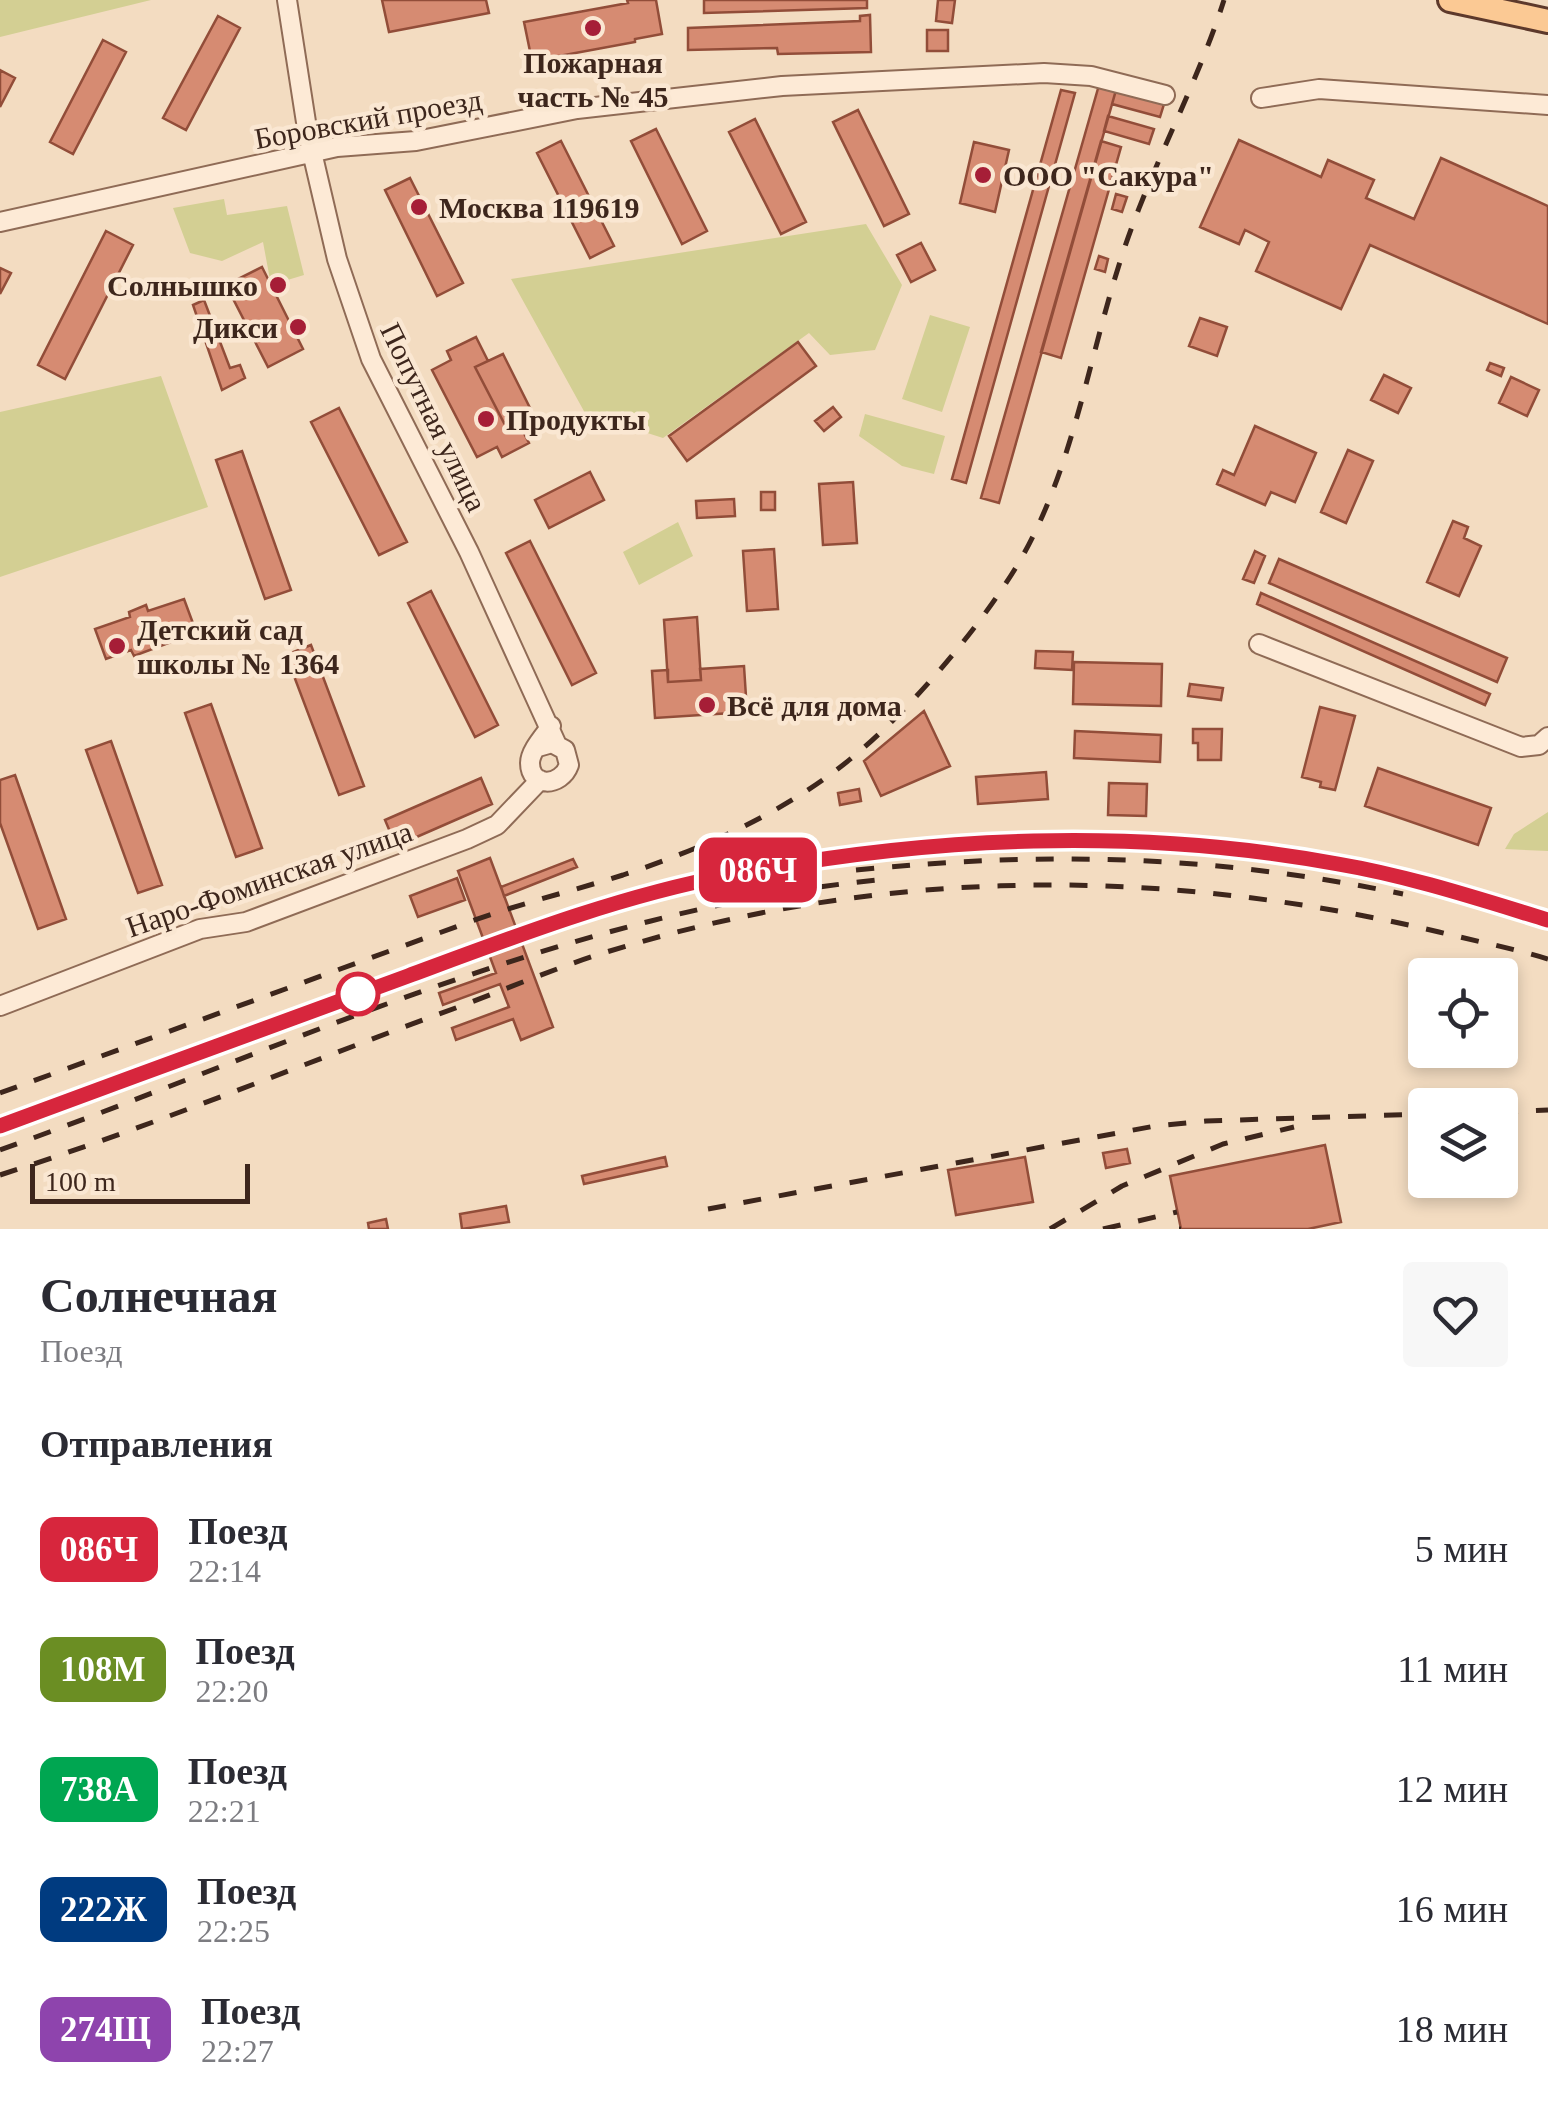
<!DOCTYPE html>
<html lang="ru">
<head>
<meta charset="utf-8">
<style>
	body { margin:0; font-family:"Times New Roman",serif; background:#f7f7f7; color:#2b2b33; height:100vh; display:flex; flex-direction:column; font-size:38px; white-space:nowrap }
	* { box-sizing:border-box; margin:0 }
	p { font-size:32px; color:#7c7c81 }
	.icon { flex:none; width:55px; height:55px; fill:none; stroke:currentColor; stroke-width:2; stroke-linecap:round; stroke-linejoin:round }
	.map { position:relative; height:1229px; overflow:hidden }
	.details { display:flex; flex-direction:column; background:#fff; flex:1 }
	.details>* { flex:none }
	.badge { padding:0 20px; border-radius:15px; font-size:35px; line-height:65px }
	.buttons { position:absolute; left:1408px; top:958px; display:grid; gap:20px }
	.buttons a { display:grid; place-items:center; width:110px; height:110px; border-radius:10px; background:#fff; box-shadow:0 5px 15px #0003; font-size:50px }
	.scale { position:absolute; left:30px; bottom:25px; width:220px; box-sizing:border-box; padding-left:10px; border:5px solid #3d261c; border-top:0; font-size:28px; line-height:35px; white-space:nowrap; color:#3d261c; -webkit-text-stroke:8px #fae7d2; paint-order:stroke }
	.map>.badge { position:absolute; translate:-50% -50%; box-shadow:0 0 0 5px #fff }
	h2 { padding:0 40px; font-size:38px; line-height:90px }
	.round { display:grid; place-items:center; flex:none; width:105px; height:105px; border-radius:10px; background:#f7f7f7 }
	.summary { display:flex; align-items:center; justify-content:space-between; height:170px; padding:0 40px }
	h1 { font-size:48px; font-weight:700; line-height:75px }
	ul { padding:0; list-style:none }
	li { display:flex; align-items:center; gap:30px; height:120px; padding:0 40px }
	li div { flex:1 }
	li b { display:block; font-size:38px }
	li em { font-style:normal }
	li .badge { min-width:110px; font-weight:700; text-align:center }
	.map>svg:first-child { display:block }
</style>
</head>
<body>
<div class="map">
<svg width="1548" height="1229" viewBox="0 0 1548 1229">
	<rect width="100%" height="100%" fill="#f3dcc1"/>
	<path fill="#d3cf93" d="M0 0H151L0 37Z
		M224 199 227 215 287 206 304 275 271 285 263 242 222 261 190 253 173 208Z
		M866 224 902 285 875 350 830 355 809 333 663 438 585 413 511 279Z
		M930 315 970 327 942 412 902 399Z
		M161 376 208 507 0 577V412Z
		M865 414 945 436 934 474 902 466 859 436Z
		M678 522 693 556 639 585 623 552Z
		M1548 812V851L1505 849 1514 834Z"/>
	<path fill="#d68b72" stroke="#924d39" stroke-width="2.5" d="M382 0H486L489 13 389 32Z
		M627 0H656L662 34 635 39V42L532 61 524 22 628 3Z
		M704 0H867V8L704 13Z
		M938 0H955L952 23 936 21Z
		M870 15 871 52 778 54 777 48 688 50V28L860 21V16Z
		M218 16 240 28 186 130 163 118Z
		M927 30H948V51H927Z
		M103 40 126 52 73 154 50 142Z
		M0 70 15 78 0 107Z
		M1099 85 1116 90 999 503 981 498Z
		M1061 90 1075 93 966 483 952 479Z
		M1116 90 1164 104 1160 117 1112 104Z
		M858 110 909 214 884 226 833 122Z
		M1108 116 1154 129 1149 144 1104 131Z
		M755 119 806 222 781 234 729 132Z
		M656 129 707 231 682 244 631 141Z
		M1239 140 1321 177 1328 160 1374 180 1366 198 1414 219 1441 158 1548 206V324L1370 245 1341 309 1256 271 1269 242 1245 230 1239 244 1200 227Z
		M561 141 614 246 590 258 537 153Z
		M1101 141 1121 147 1061 358 1041 352Z
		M974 142 1009 150 995 212 960 203Z
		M410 178 463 283 437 296 385 190Z
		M1116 194 1127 197 1122 212 1112 209Z
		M106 231 133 245 65 379 38 365Z
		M921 243 935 270 911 282 897 255Z
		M1099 256 1108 259 1105 272 1095 269Z
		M262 267 303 349 268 367 226 285Z
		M0 268 11 273 0 294Z
		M204 300 230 368 240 365 245 378 222 390 193 305Z
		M1200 318 1227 327 1217 356 1189 346Z
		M476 337 488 361 475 367 504 423 516 418 529 443 502 457 497 447 477 457 432 370 451 360 447 351Z
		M798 342 816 366 687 461 669 436Z
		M503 354 531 410 504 423 475 367Z
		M1490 363 1504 368 1501 376 1487 370Z
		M1384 375 1411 388 1398 413 1371 400Z
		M1511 377 1539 390 1527 416 1499 403Z
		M833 407 841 417 824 431 815 421Z
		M339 408 407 542 379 555 311 422Z
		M1255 426 1316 453 1295 502 1271 492 1265 505 1217 484 1223 470 1234 475Z
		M1348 450 1373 461 1346 523 1321 512Z
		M242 451 291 590 265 599 216 460Z
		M590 472 604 500 549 528 535 500Z
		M853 482 857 543 823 545 819 484Z
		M761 492H775V510H761Z
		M734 499 735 516 697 518 696 501Z
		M1453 521 1468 527 1464 538 1481 546 1459 596 1427 582Z
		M530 541 596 673 572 685 506 553Z
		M774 549 778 609 747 611 743 551Z
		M1255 551 1265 556 1254 583 1243 579Z
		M1279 559 1507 658 1497 682 1269 583Z
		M431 591 498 725 475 737 408 603Z
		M1261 593 1490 694 1485 705 1257 604Z
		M184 599 194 626 168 636 171 642 134 656 131 650 106 659 95 629 130 617 129 612 146 605 148 611Z
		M697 617 701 680 668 682 664 620Z
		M311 645 364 786 339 795 286 655Z
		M1036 651 1073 652 1072 670 1035 668Z
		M1074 662 1162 664 1161 706 1073 704Z
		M744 666 747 712 655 718 652 671 668 670V682L701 680 700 669Z
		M1190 684 1223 688 1221 700 1188 696Z
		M211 704 262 848 236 857 185 713Z
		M1320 707 1355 716 1335 790 1320 787 1321 782 1302 777Z
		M924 711 950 766 881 796 864 761Z
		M1193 729H1222L1221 760H1198V743H1193Z
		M1075 731 1161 735 1160 762 1074 758Z
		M111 741 162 885 138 893 86 750Z
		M1378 768 1491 808 1478 845 1365 806Z
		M1046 772 1048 799 978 804 976 777Z
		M15 775 66 919 38 929 0 823V780Z
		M481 778 492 804 396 846 385 820Z
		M1109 783 1147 784 1146 816 1108 815Z
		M859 789 861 801 840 805 838 793Z
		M490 858 553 1027 521 1040 513 1019 456 1040 452 1028 509 1007 500 984 443 1005 439 993 496 973 458 871Z
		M573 859 577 867 504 896 501 887Z
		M457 878 465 900 418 917 410 896Z
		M1325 1145 1341 1222 1308 1229H1181L1170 1176Z
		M1127 1149 1130 1163 1106 1168 1103 1153Z
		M665 1157 667 1166 584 1184 582 1176Z
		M1025 1157 1033 1202 956 1215 948 1170Z
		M506 1206 509 1222 462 1229 460 1214Z
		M386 1219 388 1229H369L368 1223Z"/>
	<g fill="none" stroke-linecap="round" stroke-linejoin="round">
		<g stroke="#8f6b56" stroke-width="22">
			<path id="minor" d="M287 0 308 135 337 259 371 359 469 552 557 745
				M1261 98 1319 89 1548 105
				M0 222 337 147 416 141 577 109 782 86 1044 73 1091 76 1165 95
				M1259 644 1521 747 1539 745 1548 737
				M538 747 552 743 565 750 569 765C561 787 530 788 530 763 530 751 544 736 551 726
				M0 1006 200 929 246 922 467 839 497 825 540 780"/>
		</g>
		<g stroke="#5d392b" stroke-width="28">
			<path id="major" d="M1450 0 1548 21"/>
		</g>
		<use href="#minor" stroke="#fdead6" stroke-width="18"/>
		<use href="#major" stroke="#fbc994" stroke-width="22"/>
		<path stroke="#3d261c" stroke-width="5" stroke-dasharray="18 18" stroke-linecap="butt" d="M856 870C1048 851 1213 855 1403 894
			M0 1093C154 1037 307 981 461 925 514 905 569 892 623 875 695 851 770 819 831 774 896 727 973 637 1015 569 1071 477 1087 366 1119 265 1147 174 1195 91 1224 0
			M1500 1112 1548 1110
			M0 1126C131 1078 262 1029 393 981 503 940 614 897 730 874 929 836 1138 827 1338 863 1409 876 1479 899 1548 920
			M0 1150C287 1047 569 912 876 880
			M0 1175C156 1125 307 1062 461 1006 506 989 551 970 597 955 875 867 1156 865 1439 932 1475 941 1512 948 1548 959
			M708 1209 1155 1126 1206 1121 1425 1114
			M1050 1229 1122 1186 1223 1144 1294 1127
			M1103 1229 1177 1212
			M1179 1229H1181"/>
	</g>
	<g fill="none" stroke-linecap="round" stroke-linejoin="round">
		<g stroke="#fff" stroke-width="22">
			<path id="line" d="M0 1126C136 1076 272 1025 408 976 513 937 619 896 730 875 929 836 1138 827 1338 864 1409 876 1479 899 1548 920"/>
		</g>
		<use href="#line" stroke="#d7263d" stroke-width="15"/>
	</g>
	<g fill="#a61e37" stroke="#fae7d2" stroke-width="4">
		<circle cx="593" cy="28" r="10"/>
		<circle cx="983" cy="175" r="10"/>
		<circle cx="419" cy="207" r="10"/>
		<circle cx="278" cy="285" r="10"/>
		<circle cx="298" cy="327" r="10"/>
		<circle cx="486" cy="419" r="10"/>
		<circle cx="117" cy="646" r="10"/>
		<circle cx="707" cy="705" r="10"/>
	</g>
	<circle fill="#fff" stroke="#d7263d" stroke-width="5" cx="358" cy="994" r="20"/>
	<g text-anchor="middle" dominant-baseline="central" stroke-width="9" stroke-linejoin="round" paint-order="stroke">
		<g font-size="30" font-weight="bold" fill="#3d261c" stroke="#fae7d2" text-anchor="start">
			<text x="593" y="62" text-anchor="middle">Пожарная<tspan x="593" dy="34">часть № 45</tspan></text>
			<text x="1003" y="175">ООО "Сакура"</text>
			<text x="439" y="207">Москва 119619</text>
			<text x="258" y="285" text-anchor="end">Солнышко</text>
			<text x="278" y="327" text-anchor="end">Дикси</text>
			<text x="506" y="419">Продукты</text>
			<text x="137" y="629">Детский сад<tspan x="137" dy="34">школы № 1364</tspan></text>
			<text x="727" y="705">Всё для дома</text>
		</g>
		<g font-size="30" fill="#3d261c" stroke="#fae7d2">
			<text transform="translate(368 119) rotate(-10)">Боровский проезд</text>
			<text transform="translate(434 417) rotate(64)">Попутная улица</text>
			<text transform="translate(269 879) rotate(-19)">Наро-Фоминская улица</text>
		</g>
	</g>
</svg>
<div class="buttons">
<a><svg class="icon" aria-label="locate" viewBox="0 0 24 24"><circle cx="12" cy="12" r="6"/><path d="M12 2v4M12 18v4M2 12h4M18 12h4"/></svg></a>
<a><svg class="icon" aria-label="layers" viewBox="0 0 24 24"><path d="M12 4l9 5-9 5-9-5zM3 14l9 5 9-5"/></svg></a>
</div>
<div class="scale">100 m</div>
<b class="badge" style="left:758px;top:870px;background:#d7263d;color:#fff">086Ч</b>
</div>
<section class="details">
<div class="summary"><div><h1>Солнечная</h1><p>Поезд</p></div><a class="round"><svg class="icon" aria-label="heart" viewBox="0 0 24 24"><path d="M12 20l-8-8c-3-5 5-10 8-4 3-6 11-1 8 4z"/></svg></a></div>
<h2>Отправления</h2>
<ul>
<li><span class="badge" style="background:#d7263d;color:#fff">086Ч</span><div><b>Поезд</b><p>22:14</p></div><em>5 мин</em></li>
<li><span class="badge" style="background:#6b8e23;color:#fff">108М</span><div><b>Поезд</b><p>22:20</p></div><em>11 мин</em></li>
<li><span class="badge" style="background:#00a651;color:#fff">738А</span><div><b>Поезд</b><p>22:21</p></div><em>12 мин</em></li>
<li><span class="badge" style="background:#003b80;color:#fff">222Ж</span><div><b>Поезд</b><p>22:25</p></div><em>16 мин</em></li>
<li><span class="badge" style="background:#8e44ad;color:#fff">274Щ</span><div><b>Поезд</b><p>22:27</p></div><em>18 мин</em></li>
</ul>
</section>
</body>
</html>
